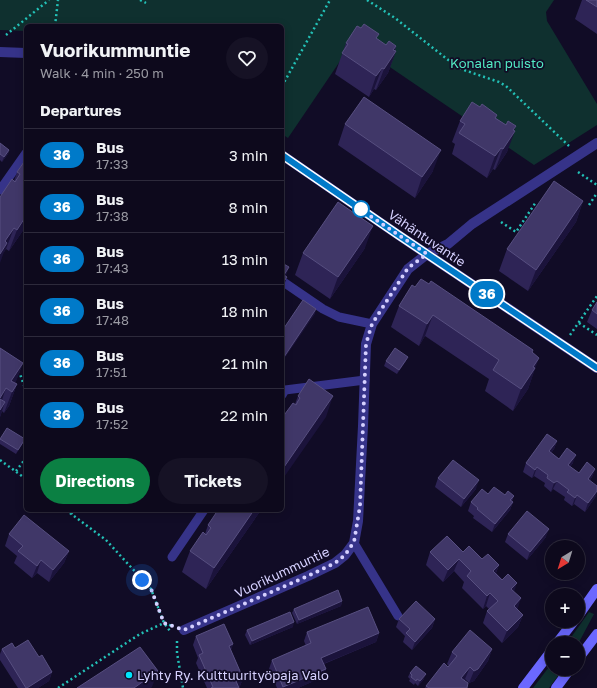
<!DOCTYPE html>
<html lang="en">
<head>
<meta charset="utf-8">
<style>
	body { margin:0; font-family:"Golos Text",sans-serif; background:#161225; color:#f1f3f6; height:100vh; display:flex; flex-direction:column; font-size:15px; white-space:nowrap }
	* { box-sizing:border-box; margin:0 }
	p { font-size:13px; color:#9a9aa3 }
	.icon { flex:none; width:22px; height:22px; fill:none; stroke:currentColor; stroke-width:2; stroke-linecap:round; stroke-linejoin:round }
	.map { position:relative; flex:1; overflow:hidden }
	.sheet { position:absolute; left:24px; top:24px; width:260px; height:488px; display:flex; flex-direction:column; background:#0d091c; border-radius:6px; box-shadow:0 2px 10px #0003,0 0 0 1px #2d2a3b }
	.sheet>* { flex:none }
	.badge { padding:0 8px; border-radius:13px; font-size:14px; line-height:26px }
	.needle { width:26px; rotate:218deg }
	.tools { position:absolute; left:545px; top:540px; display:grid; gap:8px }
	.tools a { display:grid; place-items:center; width:40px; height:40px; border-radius:50%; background:#0d091c; box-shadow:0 2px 10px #0003,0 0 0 1px #2d2a3b; font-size:20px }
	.you { position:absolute; width:20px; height:20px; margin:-10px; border:3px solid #fff; border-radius:50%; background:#1a73e8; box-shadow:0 0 0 6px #1a73e833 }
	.map>.badge { position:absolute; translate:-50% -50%; box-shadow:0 0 0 2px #fff }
	h2 { padding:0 16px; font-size:15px; line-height:36px }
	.round { display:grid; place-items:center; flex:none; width:42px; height:42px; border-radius:21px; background:#161225 }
	.head { display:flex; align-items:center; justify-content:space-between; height:68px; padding:0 16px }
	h1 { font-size:19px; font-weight:700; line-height:30px }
	.action { display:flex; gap:8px; margin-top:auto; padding:8px 16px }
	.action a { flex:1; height:46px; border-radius:24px; background:#0b8043; color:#fff; font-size:16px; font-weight:700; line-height:46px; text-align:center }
	.action a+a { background:#161225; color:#f1f3f6 }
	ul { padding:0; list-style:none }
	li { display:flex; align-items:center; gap:12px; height:52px; padding:0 16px; border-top:1px solid #2d2a3b }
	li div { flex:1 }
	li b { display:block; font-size:15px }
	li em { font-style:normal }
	li .badge { min-width:44px; font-weight:700; text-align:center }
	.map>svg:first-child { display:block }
</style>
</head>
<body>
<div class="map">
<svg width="597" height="688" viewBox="0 0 597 688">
	<rect width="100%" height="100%" fill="#110c26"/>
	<path fill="#0f302f" d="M0 0H554L546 12 547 21 597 104V125L534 165 353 42 288 138 282 134V26H26V31L0 30Z
		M589 612 594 614 578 644 567 643Z
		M552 663V669H563L549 688H533Z"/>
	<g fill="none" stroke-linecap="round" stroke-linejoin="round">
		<path stroke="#23c1b7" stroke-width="2.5" stroke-dasharray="2 3" stroke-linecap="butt" d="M140 0 146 3
			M367 0 395 18 452 63 464 70 499 82 506 86 569 146
			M55 26 58 0
			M6 35 49 0
			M282 86 330 0
			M578 172 597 185
			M589 205 597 193
			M501 222 516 232 536 202
			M579 323 597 335
			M570 335 597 296
			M17 372 20 374 26 391
			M0 460 26 479
			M16 471 26 458
			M66 510 106 540 151 589 164 623 170 631
			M71 514 74 510
			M177 641V653L183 688
			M58 688 140 634 164 623 172 626"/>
		<path stroke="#363389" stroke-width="9" d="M0 190 26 153
			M282 281 323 309 339 317 372 324
			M282 395 285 390 365 380
			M354 543 398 616
			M172 557 204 510"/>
		<path stroke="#363389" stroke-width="10" d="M0 52 26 53
			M282 155 397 234 597 368
			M184 630 308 576 335 563 345 555 354 543 358 521 363 426 366 344 372 324 408 269 427 254 448 244 472 224 597 143"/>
		<path stroke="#6b68ff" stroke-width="10" d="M578 616 597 589
			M557 643 574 621
			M578 659 597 634
			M523 688 552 650
			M556 688 570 669"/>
	</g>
	<path fill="#2e2456" d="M582 0H597V34L575 19Z
		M377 39 386 45 396 46 395 51H396L388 73 376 90 374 89 369 97 335 74 346 43Z
		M480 107 497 115 496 118 514 130 507 152 495 170 493 169 487 178 452 154 455 144 452 142 460 121Z
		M345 124 433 171 415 198 338 145Z
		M0 143 9 150 8 154 2 162 0 160Z
		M26 159V226L9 251 6 249 4 252 14 181 17 172Z
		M583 201 576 222 528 291 499 271 507 249Z
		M365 248 330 299 295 275 303 253Z
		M429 284 533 350 532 353 535 368 528 389 513 411 485 391 489 379 425 336 419 346 391 327 399 306 415 287Z
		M597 302V329L587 322 592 310Z
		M0 348 23 363 15 383 17 384 9 406 4 413 2 411 0 417Z
		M386 361H406L397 374 384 366Z
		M298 396 326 417 295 404Z
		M0 438 25 439 23 443 16 454 0 444Z
		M557 441 554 449 551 453 559 459 573 463 570 467 579 473 595 469 592 477 590 480 596 496 585 512 574 504 572 506 564 500 565 497 553 489 551 492 544 486 545 483 534 476 532 478 523 472 526 463Z
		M438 478 476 489 461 507 435 487Z
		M488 494 514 496 512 501 513 502 510 510 492 532 473 518 474 516 468 511 471 502Z
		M261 510 206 589 182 572 190 551 205 534 208 525Z
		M9 534 69 551 64 563 49 582 37 573 32 578 14 563 17 556 5 546Z
		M508 534 546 537 527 560 505 542Z
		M430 552H463L499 565 496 573 514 591 517 609 523 615 518 627 502 643 483 623 487 611 489 609 486 606 483 609 462 588 464 582 454 571 443 582 426 565Z
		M342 601 341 606 297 624 292 613 294 609Z
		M399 619H435L432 628 412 650 403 642 405 636 396 627Z
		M293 627 250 645 245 635 247 630Z
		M307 632 379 633 376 642 324 664 326 669 323 677 298 688H277L269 669 272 660 306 646 304 641Z
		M196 636 233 644 231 650 243 678 240 686 239 687V688H207L196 663 198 658 193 645Z
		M15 648 39 657 52 672 49 681 38 688H18L0 660V654L2 649Z
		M492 649 488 661 474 681 469 683 465 679V680L467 688H425L426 686 449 666 447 664 452 652Z
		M410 673 424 679 418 686 415 683 414 685 409 681 410 679 408 677Z"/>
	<path fill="#1b133b" d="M396 46 393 56 396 51 388 73 376 90 384 69 393 50Z
		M382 68 374 89 369 97 376 76Z
		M516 126 513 134 515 131 507 152 495 170 503 149Z
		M501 148 493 169 487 178 495 156Z
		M9 150 8 154 2 162 4 157Z
		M441 150 433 171 415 198 422 177Z
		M583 201 576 222 528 291 536 270Z
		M26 216V226L9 251 17 230Z
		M373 226 365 248 330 299 338 277Z
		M14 228 6 249 4 252 0 263V254L5 241Z
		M289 267 284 282 287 277 282 291V280L284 275Z
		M316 309 315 314 282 362V360Z
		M433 315 425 336 419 346 427 324Z
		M408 357 406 361 397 374 399 370Z
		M539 358 528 389 513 411 521 389 533 367Z
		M23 363 15 384 11 381Z
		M17 384 9 406 4 413 12 392Z
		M6 388 0 406V398Z
		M333 396 326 417 282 480V470Z
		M5 402 0 417V410Z
		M25 439 23 443 16 454 18 450Z
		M557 441 554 449 546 460 549 451Z
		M576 455 573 463 565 474 568 465Z
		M537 467 534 476 532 478 535 470Z
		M595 469 592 477 585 487 588 479Z
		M479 480 476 489 461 507 464 499Z
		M557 481 553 489 551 492 554 483Z
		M597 491 596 496 585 512 588 503Z
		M577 495 574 504 572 506 575 498Z
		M513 502 510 510 492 532 495 524Z
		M254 510H261L206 589 214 568Z
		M549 529 546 537 527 560 530 552Z
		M69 551 64 563 49 582 53 570Z
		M459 559 454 571 443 582 448 570Z
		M41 560 37 573 32 578 37 566Z
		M499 565 494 577 493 571Z
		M517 583 513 595 511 589Z
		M490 593 486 606 483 609 487 596Z
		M521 598 517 611 514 606Z
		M342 601 341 606 297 624 299 620Z
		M523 615 518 627 502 643 507 631Z
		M435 619 432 628 412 650 415 642Z
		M294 622 293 627 250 645 252 641Z
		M379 633 376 642 318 666 321 658Z
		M233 644 230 653 229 646Z
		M492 649 488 661 474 681 469 683 474 671Z
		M470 667 465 679 458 688 461 678Z
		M326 669 323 677 298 688H283V687Z
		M158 671 152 687 151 688H134Z
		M52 672 49 681 38 688H27Z
		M426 674 424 679 418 686 420 681Z
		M243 678 240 686 236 688V681Z"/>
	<path fill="#403768" stroke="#574f80" d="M586 0H597V7Z
		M364 24 379 34 376 38 386 45 389 41 396 46 393 50 396 51 384 69 382 68 376 76 342 53 348 44 346 43 357 26 361 28Z
		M364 97 441 150 422 177 345 124Z
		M472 102 480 107 482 104 497 115 495 118 506 125 508 121 516 126 513 130 515 131 503 149 501 148 495 156 459 133 465 124 460 121Z
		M0 143 9 150 4 157 0 154Z
		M26 159V216L17 230 14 228 5 241 7 243 0 254V197L12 179 15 182 20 174 17 172Z
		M554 181 583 201 536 270 507 249Z
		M338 202 373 226 338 277 303 253Z
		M282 263 289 267 284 275 287 277 282 284Z
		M421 279 429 284 431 281 533 350 532 352 539 358 533 367 535 368 521 389 493 370 499 360 433 315 427 324 399 306 412 285 415 287Z
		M303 300 316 309 282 360V331Z
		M597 302V314L592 310Z
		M0 348 23 363 11 381 17 384 12 392 6 388 0 398Z
		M395 348 408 357 399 370 386 361Z
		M309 379 333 396 282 470V418L293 403 296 405 298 401 300 398 298 396Z
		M0 399 5 402 0 410Z
		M7 428 25 439 18 450 0 439Z
		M547 434 557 441 549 451 559 459 567 448 576 455 568 465 579 473 587 462 595 469 588 479 597 486V491L588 503 577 495 575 498 567 492 569 490 557 481 554 483 547 478 548 475 537 467 535 470 526 463Z
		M453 460 479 480 464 499 438 478Z
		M494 487 505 495 508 491 514 496 510 500 513 502 495 524 477 509 478 508 471 502 482 489 488 494Z
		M218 510H254L214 568 190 551 203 532 206 535 211 528 208 525Z
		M527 511 549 529 530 552 508 534Z
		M24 515 69 551 53 570 41 560 37 566 18 551 23 546 9 534Z
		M447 536 463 552 469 546 482 559 488 554 499 565 493 571 502 580 508 574 517 583 511 589 521 598 514 606 523 615 507 631 487 611 498 601 490 593 487 596 467 576 471 571 459 559 448 570 430 552Z
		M338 590 342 601 299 620 294 609Z
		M416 601 435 619 415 642 406 633 410 629 399 619Z
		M368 607 379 633 321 658 326 669 283 687 272 660 311 643 307 632Z
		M290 612 294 622 252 641 247 630Z
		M224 624 233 644 229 646 243 678 236 681 239 688H211L213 687 199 655 203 653 196 636Z
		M470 630 492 649 478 669 474 671 470 667 461 678 468 683 467 688H429L426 686 444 663 448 667 457 656 452 652Z
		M28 640 39 657 42 655 52 672 27 688H26L2 649 12 643 15 648Z
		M140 647 158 671 134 688H77Z
		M416 666 426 674 420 681 417 679 416 681 411 677 412 675 410 673Z"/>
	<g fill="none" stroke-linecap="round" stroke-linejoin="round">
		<g stroke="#fff" stroke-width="9">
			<path id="line" d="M282 155 397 234 597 368"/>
		</g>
		<use href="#line" stroke="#007ac9" stroke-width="6"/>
		<path stroke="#d6d1ff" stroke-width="4" stroke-dasharray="0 7.2" d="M142 580 151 589 164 623 184 630 308 576 335 563 345 555 354 542 360 506 366 344 372 324 408 268 427 254 358 208 361 209"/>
	</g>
	<circle fill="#fff" stroke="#007ac9" stroke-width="2" cx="361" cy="209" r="8"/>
	<circle fill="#00e4fc" stroke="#110c26" stroke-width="1.5" cx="129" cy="675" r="4"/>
	<g text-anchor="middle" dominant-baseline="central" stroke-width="3.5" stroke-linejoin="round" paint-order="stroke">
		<g font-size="13" fill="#52eac4" stroke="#110c26">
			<text x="497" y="63">Konalan puisto</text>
		</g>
		<g font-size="13" fill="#d6d1ff" stroke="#110c26">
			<text transform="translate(427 238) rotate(34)">Vähäntuvantie</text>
			<text transform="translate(282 572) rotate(-25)">Vuorikummuntie</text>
		</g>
		<g font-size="13" fill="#d6d1ff" stroke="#110c26" text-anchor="start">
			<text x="137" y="675">Lyhty Ry. Kulttuurityöpaja Valo</text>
		</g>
	</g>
</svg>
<div class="tools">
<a><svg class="needle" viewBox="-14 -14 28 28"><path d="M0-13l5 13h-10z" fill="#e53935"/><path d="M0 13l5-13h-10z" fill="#9a9aa3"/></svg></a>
<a>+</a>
<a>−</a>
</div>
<div class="you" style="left:142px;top:580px"></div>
<b class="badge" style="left:487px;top:294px;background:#007ac9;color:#fff">36</b>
<section class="sheet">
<div class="head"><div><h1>Vuorikummuntie</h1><p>Walk · 4 min · 250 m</p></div><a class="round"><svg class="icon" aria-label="heart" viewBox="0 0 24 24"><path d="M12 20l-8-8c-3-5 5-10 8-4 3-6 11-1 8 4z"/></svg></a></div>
<h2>Departures</h2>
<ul>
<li><span class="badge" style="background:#007ac9;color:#fff">36</span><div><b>Bus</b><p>17:33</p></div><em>3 min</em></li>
<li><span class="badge" style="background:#007ac9;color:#fff">36</span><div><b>Bus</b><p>17:38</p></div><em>8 min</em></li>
<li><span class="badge" style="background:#007ac9;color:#fff">36</span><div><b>Bus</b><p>17:43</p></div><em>13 min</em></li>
<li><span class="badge" style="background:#007ac9;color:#fff">36</span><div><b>Bus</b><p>17:48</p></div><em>18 min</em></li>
<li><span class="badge" style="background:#007ac9;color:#fff">36</span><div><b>Bus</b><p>17:51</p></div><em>21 min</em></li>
<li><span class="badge" style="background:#007ac9;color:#fff">36</span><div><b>Bus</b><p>17:52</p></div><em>22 min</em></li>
</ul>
<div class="action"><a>Directions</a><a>Tickets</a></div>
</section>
</div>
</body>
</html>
